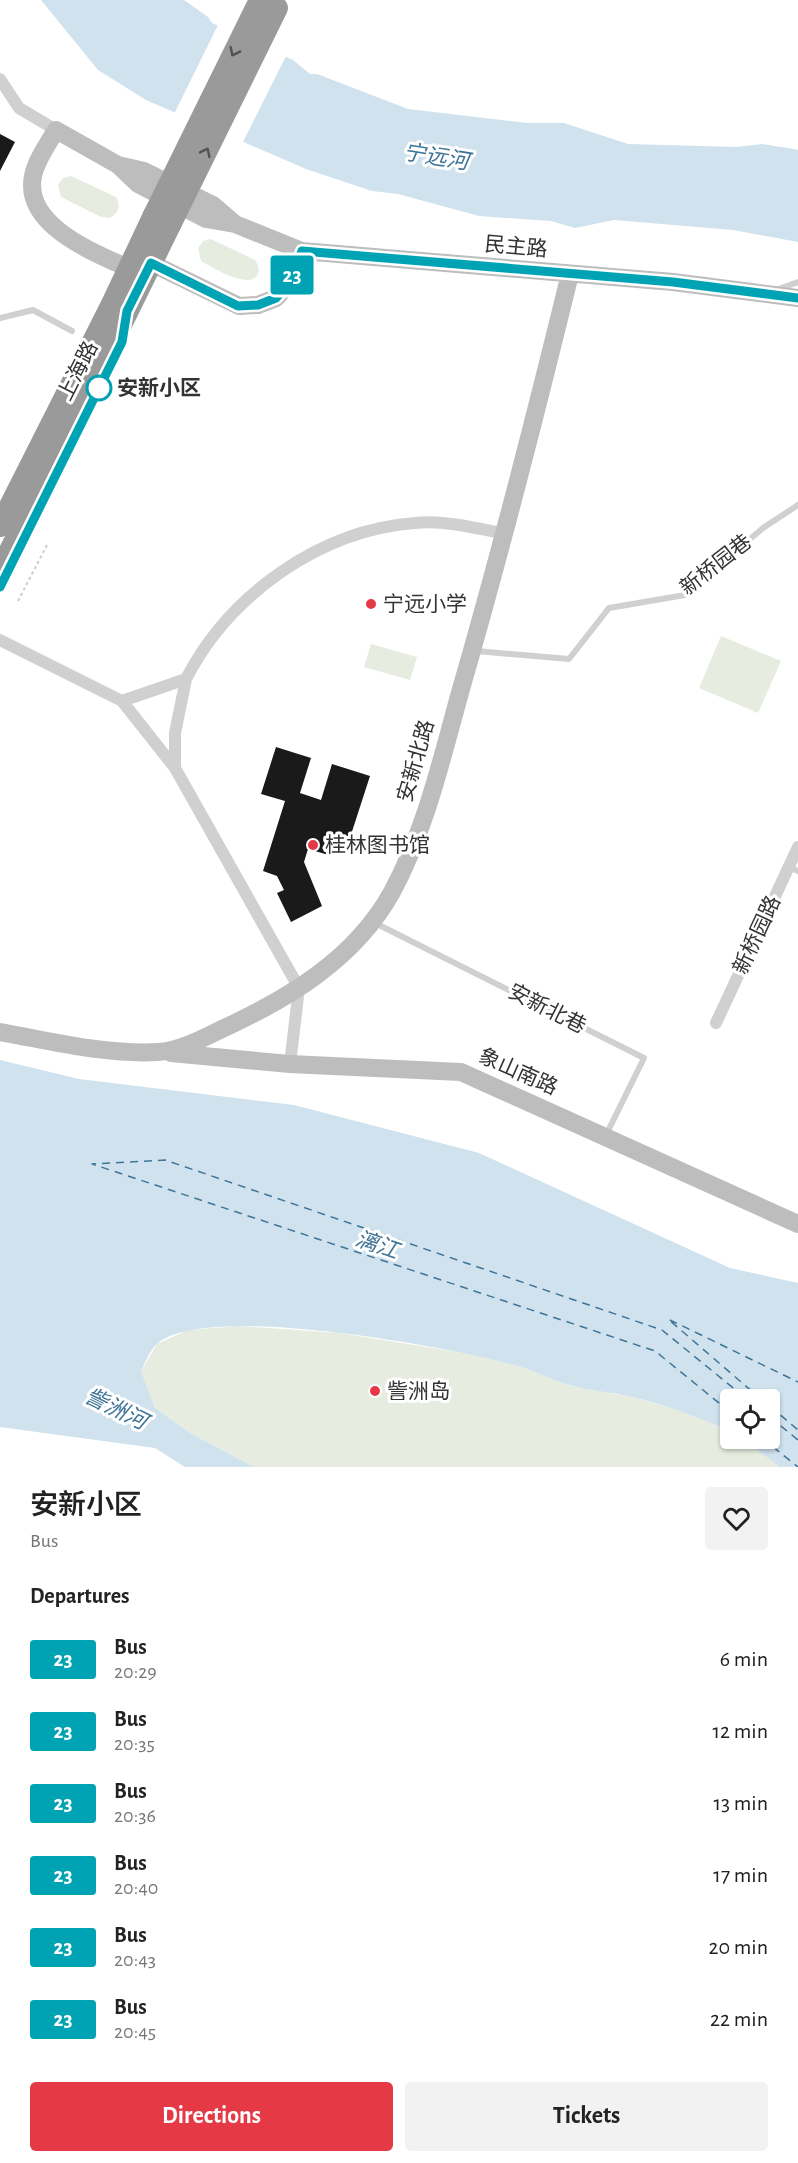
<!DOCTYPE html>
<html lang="en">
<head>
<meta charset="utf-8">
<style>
	body { margin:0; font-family:"Alegreya Sans","Noto Sans SC",sans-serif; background:#f2f2f2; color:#222; height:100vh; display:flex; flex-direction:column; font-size:22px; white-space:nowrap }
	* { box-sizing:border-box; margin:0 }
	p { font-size:20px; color:#767676 }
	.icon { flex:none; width:33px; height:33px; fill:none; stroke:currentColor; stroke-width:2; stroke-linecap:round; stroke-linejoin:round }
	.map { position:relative; height:1467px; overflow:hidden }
	.details { display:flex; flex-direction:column; background:#fff; flex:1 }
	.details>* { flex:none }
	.badge { padding:0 12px; border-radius:4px; font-size:21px; line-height:39px }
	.buttons { position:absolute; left:720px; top:1389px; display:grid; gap:12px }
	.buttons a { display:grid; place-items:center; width:60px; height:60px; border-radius:6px; background:#fff; box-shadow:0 2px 4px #0004; font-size:30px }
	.map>.badge { position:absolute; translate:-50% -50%; box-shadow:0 0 0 3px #fff }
	h2 { padding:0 30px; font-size:22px; line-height:54px }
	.round { display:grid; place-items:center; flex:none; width:63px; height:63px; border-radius:6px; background:#f2f2f2 }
	.summary { display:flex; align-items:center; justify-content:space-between; height:102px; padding:0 30px }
	h1 { font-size:28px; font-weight:600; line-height:45px }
	.cta { display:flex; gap:12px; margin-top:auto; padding:12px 30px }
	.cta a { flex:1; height:69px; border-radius:6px; background:#e63946; color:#fff; font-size:24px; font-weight:600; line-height:69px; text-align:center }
	.cta a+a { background:#f2f2f2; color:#222 }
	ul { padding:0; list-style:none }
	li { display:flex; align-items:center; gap:18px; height:72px; padding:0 30px }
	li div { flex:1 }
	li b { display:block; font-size:22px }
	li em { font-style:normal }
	li .badge { min-width:66px; font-weight:700; text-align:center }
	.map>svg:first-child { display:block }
</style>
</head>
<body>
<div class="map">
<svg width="798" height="1467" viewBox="0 0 798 1467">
	<rect width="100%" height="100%" fill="#fff"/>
	<path fill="#e6ecdf" d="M71 176 116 197C121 205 119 213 110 218L101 217 61 197 58 185 63 178Z
		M211 239 255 260C258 265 260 269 258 274 250 291 212 267 201 261L198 248 203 241Z
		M721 636 781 661 758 713 699 688Z
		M371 644 417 657 410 680 364 667Z
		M239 1326 340 1333 464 1353 512 1364 571 1386 632 1397 685 1412 730 1431V1438L742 1439 780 1467H254L190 1433 155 1408 141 1371 157 1344 188 1330Z"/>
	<path fill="#cfe2ee" d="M41 0H184L208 17 212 23 293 60 310 74H317L408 109 527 123H564L628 144 737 147 762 144 794 149 798 150V242L733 230 614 220 575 228 551 221 479 216 398 194 372 191 306 169 146 100 98 70Z
		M0 1060 79 1079 294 1105 479 1153 730 1268 798 1283V1467H780L742 1439 770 1438V1400H730V1431C698 1417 666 1405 632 1397 611 1392 590 1391 569 1385 549 1379 530 1369 510 1364 448 1347 203 1301 157 1344 150 1350 145 1363 141 1371L155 1408 190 1433 254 1467H185L155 1448 0 1427Z"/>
	<path fill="#fff" d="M219 23 287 54 242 144 174 114Z"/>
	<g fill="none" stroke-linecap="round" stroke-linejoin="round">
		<path stroke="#3f7597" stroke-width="1.5" stroke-dasharray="8 6" stroke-linecap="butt" d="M762 1400 668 1319 798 1382
			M770 1406 798 1430
			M730 1412 655 1351 92 1164 165 1160 662 1330 748 1400
			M770 1417 798 1440
			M762 1438 798 1467"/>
	</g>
	<path fill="#1a1a1a" d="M0 134 15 142 0 171Z
		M276 747 311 758 300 793 321 800 332 764 370 776 347 847 336 843 332 856 308 849 304 862 322 906 291 922 277 893 284 890 277 876 263 871 285 801 261 794Z"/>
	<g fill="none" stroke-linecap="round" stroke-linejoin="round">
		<path stroke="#cdcdcd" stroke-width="2" stroke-dasharray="3 3" stroke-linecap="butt" d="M18 601 47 545"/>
		<path stroke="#d0d0d0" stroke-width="6" d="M776 290 798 282
			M0 318 33 310 72 331
			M476 651 569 659 609 608 685 595 763 528 798 505
			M789 867 798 871
			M373 922 644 1058 606 1135"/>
		<path stroke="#d0d0d0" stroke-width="12" d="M0 79 19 108 56 130
			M0 640 122 701 175 768 299 988 290 1064
			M122 701 186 679C229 595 320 530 415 523 445 520 476 528 506 534
			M175 768V733L186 679
			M716 1023 798 847"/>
		<path stroke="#bdbdbd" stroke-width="18" d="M118 165 138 184 206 219 235 224 302 251 673 282 798 298
			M151 263 239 306 258 305 276 298 289 284 302 251
			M128 268C93 252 23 225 33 176 36 160 48 144 56 130L118 165 144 171 213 205 234 223
			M0 1032C51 1041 106 1055 158 1052 178 1051 202 1039 220 1030 288 999 355 959 392 892 426 829 442 757 461 689 501 551 536 413 570 274
			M171 1053 290 1064 461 1072 798 1224"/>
		<path stroke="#9a9a9a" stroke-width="22" d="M0 526 112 304 154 215
			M0 571 171 223"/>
		<path stroke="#9a9a9a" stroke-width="22" d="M154 215 260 0
			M171 223 277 8"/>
	</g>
	<defs><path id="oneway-chevron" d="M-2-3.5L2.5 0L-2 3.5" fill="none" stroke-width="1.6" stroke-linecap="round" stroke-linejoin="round" transform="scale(1.5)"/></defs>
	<g stroke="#525252">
		<use href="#oneway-chevron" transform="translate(234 52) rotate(116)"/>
		<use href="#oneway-chevron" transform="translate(206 152) rotate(-64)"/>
	</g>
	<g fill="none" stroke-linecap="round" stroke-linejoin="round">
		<g stroke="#fff" stroke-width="14">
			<path id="line" d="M0 587 122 342 127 311 151 263 238 306 258 305 276 298 289 284 302 251 673 282 798 298"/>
		</g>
		<use href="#line" stroke="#00a3b4" stroke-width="9"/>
	</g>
	<circle fill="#fff" stroke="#00a3b4" stroke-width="3" cx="99" cy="388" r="12"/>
	<g fill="#e63946" stroke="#fff" stroke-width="2">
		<circle cx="371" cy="604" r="6"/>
		<circle cx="313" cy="845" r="6"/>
		<circle cx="375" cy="1391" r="6"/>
	</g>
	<g text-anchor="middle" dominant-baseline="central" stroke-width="6" stroke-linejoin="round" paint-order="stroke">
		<g font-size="21" fill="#333" stroke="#fff">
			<text transform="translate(516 247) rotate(5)">民主路</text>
			<text transform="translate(78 371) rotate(-63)">上海路</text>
			<text transform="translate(716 565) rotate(-38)">新桥园巷</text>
			<text transform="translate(416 761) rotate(-74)">安新北路</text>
			<text transform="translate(757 935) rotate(-65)">新桥园路</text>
			<text transform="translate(547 1009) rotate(27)">安新北巷</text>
			<text transform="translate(518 1072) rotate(24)">象山南路</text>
		</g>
		<g font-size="21" font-weight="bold" fill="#333" stroke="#fff" text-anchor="start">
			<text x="117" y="388">安新小区</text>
		</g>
		<g font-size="21" fill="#333" stroke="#fff" text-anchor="start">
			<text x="383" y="604">宁远小学</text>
			<text x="325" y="845">桂林图书馆</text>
			<text x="387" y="1391">訾洲岛</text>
		</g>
		<g font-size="22" font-style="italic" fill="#3f7597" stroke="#fff">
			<text transform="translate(436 157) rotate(9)">宁远河</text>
			<text transform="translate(377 1245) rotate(19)">漓江</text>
			<text transform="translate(116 1409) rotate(26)">訾洲河</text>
		</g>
	</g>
</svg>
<div class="buttons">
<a><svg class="icon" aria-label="locate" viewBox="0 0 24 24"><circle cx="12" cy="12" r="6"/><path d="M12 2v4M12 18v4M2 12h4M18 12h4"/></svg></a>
</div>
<b class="badge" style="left:292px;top:275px;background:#00a3b4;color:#fff">23</b>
</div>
<section class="details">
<div class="summary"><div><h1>安新小区</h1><p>Bus</p></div><a class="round"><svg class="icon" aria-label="heart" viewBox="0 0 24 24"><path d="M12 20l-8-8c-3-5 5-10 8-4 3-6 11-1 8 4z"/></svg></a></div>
<h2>Departures</h2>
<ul>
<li><span class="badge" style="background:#00a3b4;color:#fff">23</span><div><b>Bus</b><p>20:29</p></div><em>6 min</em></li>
<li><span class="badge" style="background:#00a3b4;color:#fff">23</span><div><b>Bus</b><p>20:35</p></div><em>12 min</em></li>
<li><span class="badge" style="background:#00a3b4;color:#fff">23</span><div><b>Bus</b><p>20:36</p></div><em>13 min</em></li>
<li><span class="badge" style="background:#00a3b4;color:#fff">23</span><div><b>Bus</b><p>20:40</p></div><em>17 min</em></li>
<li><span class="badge" style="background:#00a3b4;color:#fff">23</span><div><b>Bus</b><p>20:43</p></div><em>20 min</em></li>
<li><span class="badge" style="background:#00a3b4;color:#fff">23</span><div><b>Bus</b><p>20:45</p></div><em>22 min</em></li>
</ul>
<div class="cta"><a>Directions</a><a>Tickets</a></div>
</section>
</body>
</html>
